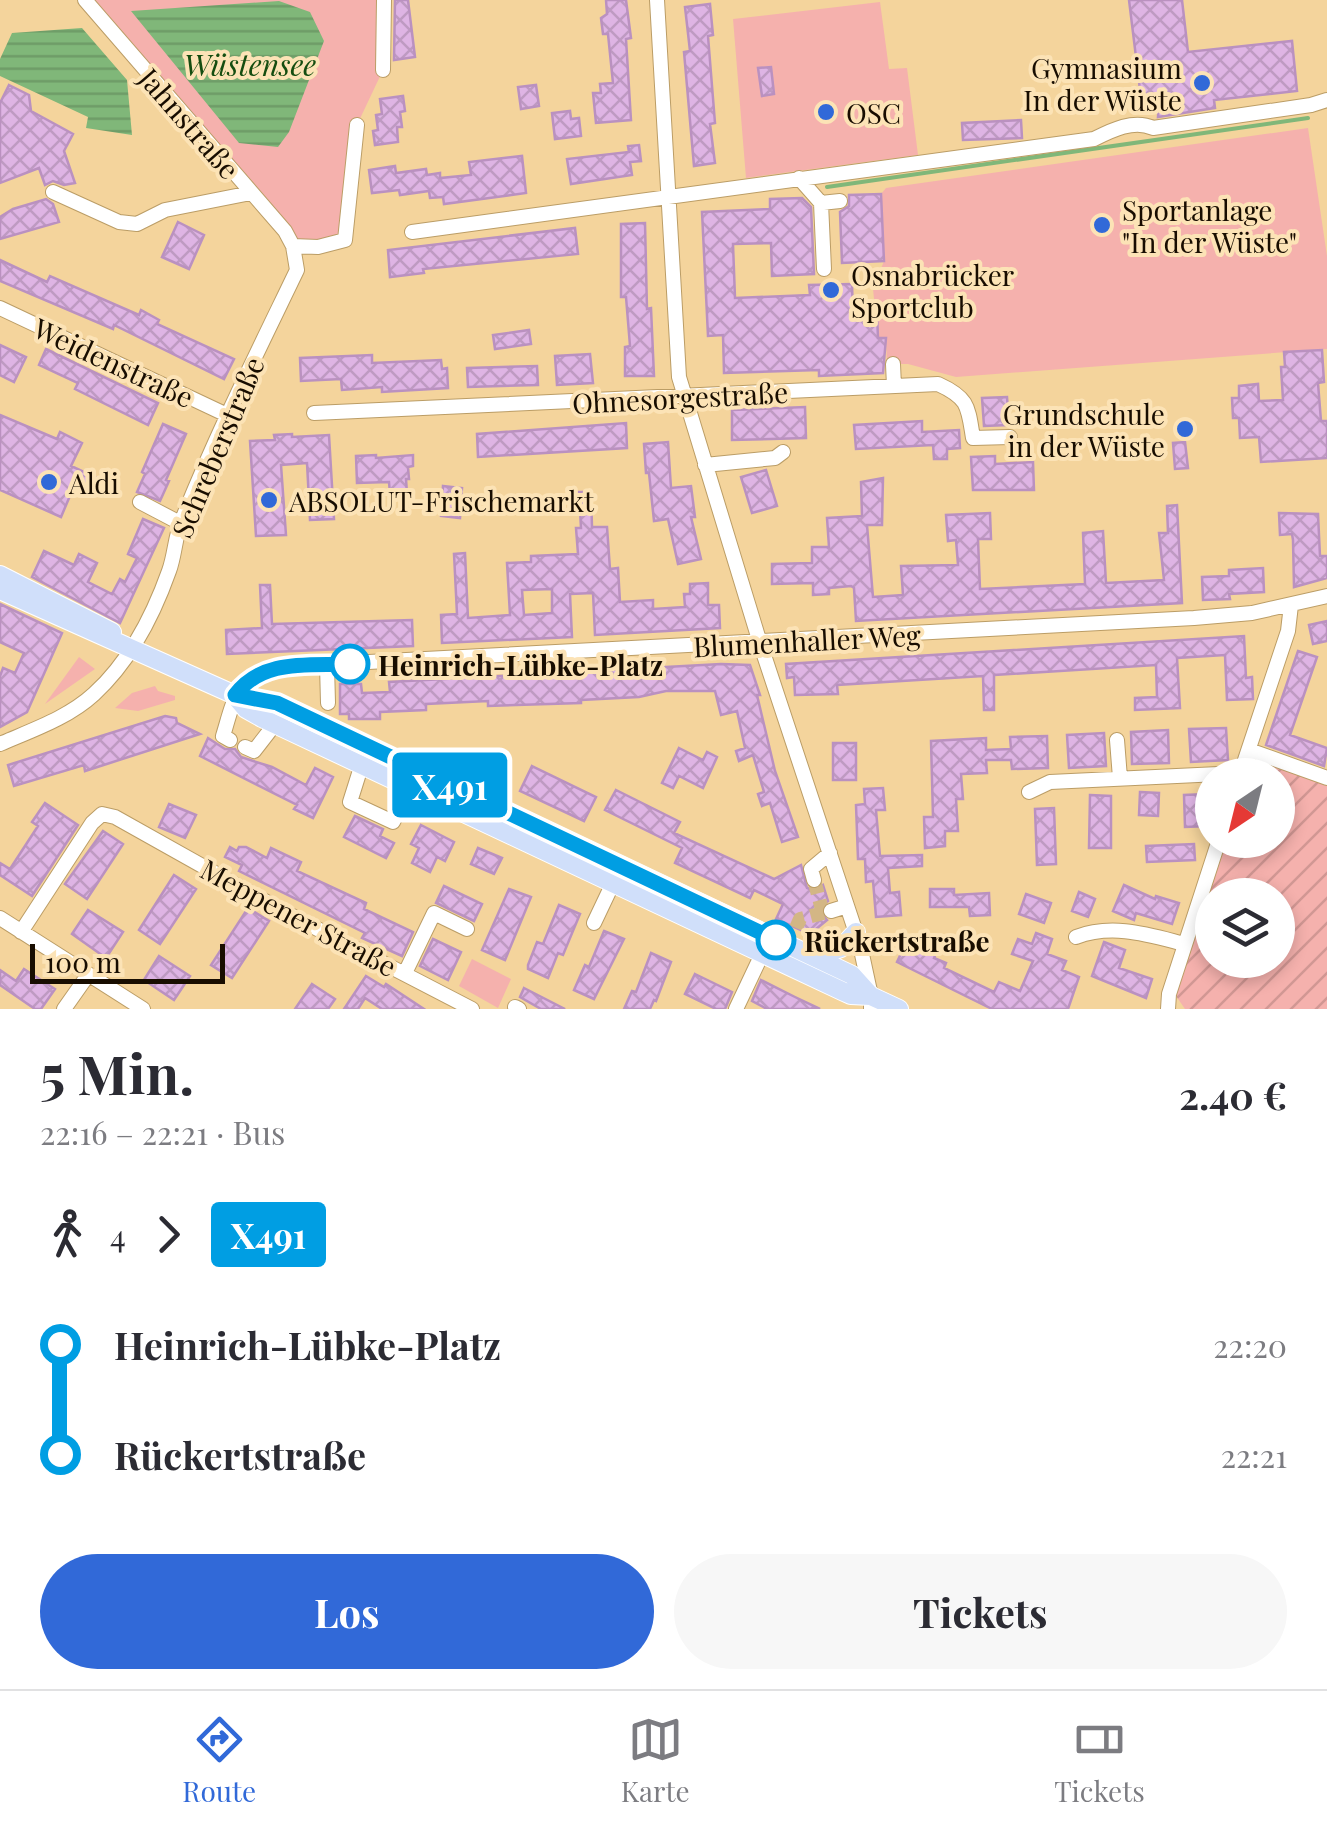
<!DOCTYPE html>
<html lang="de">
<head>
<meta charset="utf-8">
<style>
	body { margin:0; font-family:"Playfair Display",serif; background:#f7f7f7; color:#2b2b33; height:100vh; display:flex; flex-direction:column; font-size:38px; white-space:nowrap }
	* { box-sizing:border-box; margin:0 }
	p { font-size:32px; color:#7c7c81 }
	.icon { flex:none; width:55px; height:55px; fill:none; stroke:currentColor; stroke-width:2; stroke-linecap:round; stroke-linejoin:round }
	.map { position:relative; height:1009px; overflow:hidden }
	.details { display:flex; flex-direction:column; background:#fff; flex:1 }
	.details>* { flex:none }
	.badge { padding:0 20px; border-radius:8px; font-size:35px; line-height:65px }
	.needle { width:65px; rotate:215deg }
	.controls { position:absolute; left:1195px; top:758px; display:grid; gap:20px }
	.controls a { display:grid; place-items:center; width:100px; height:100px; border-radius:50%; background:#fff; box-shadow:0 5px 15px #0003; font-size:50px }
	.scale { position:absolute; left:30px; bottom:25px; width:195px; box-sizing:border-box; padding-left:10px; border:5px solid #180d00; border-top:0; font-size:28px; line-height:35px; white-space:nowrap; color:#180d00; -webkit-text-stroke:8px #fce3b6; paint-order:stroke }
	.map>.badge { position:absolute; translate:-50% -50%; box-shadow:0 0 0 5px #fff }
	.legs { display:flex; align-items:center; gap:15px; height:110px; padding:0 40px; font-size:32px }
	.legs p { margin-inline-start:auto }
	.head { display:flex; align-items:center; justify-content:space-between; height:170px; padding:0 40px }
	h1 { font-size:55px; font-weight:700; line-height:75px }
	.action { display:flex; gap:20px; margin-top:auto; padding:20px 40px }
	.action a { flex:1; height:115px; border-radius:60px; background:#3169d8; color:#fff; font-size:40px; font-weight:700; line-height:115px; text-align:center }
	.action a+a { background:#f7f7f7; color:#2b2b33 }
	ul { padding:0 40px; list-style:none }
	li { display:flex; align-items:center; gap:35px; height:110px; font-size:38px }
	li i { display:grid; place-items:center; width:15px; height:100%; margin:0 12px; background:currentColor }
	li i::after { content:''; width:25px; height:25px; margin:-12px; border:8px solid; border-radius:50%; background:#fff }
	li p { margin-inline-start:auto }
	li:first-child i { background:linear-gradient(#0000 50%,currentColor 0) }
	li:last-child i { background:linear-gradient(currentColor 50%,#0000 0) }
	.menu { display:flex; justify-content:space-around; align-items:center; height:140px; border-top:2px solid #e1e1e2; background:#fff; font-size:28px; color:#7c7c81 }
	.menu a { display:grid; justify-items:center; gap:5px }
	.menu .active { color:#3169d8 }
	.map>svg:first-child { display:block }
</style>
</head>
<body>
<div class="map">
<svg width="1327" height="1009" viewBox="0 0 1327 1009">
	<defs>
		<pattern id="garden-furrows" width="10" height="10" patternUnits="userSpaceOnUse" patternTransform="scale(2.5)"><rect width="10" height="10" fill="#f5b1ad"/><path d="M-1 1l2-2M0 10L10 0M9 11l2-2" fill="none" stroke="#d19793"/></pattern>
		<pattern id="water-rules" width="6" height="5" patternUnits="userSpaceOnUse" patternTransform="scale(2.5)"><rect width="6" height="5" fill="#80b779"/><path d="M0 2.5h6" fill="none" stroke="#6e9c67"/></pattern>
		<pattern id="building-cross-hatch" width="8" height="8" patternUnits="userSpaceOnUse" patternTransform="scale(2.5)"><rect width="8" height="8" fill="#deb4e4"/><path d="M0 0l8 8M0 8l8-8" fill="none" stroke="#be9ac2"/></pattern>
	</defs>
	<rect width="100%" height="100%" fill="#f4d49c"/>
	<path fill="#f5b1ad" d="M85 0H384L383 70 357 125 345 240 293 246Z
		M880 2 889 69 907 68 918 155 746 178 733 19Z
		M1308 128 1327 256V349L956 377 908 364H887L886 338H878L873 289 884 261 881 194 886 188Z
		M79 657 95 669 45 704Z
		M155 686 158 691 175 696V700L138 711 115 708 132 693Z
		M472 959 511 979 498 1008 459 986Z"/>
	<path fill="url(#garden-furrows)" fill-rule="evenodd" d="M1254 757 1327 783V1009H1185L1176 996 1227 840H1278V775H1248ZM1212 895H1278V960H1212Z"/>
	<path fill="url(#water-rules)" d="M279 1 310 12 324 41 289 132 278 147 239 143 131 11Z
		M82 28 127 80 132 135 86 128 88 117 0 76V59L12 33Z"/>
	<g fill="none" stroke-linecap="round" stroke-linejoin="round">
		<path stroke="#80b779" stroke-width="4" d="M827 187 1308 118"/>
	</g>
	<path fill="url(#building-cross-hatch)" stroke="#ba91c0" stroke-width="2.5" fill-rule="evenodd" d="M395 0H408L415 57 394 60Z
		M606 0H626L631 38 626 39 631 120 596 123 593 93H601L600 84 613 83 608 34H603L601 18 607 14Z
		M1129 0H1182L1188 52 1292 41 1297 91 1214 100 1215 108 1158 117 1159 102 1146 103 1145 97 1141 98Z
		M710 4 713 35 708 36 715 123 710 124 715 163 694 166 684 52 690 51 685 7Z
		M771 67 774 94 762 96 758 68Z
		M9 85 29 95 31 111 73 134 64 151 75 183 64 185 53 181 45 185 39 168 0 183V103Z
		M536 85 539 106 521 109 518 87Z
		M403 96 405 111 400 112 402 127H397L398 142 375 145 373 131 378 130 376 115 382 114 380 99Z
		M570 111 571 119 579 118 581 136 555 139 552 113Z
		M1021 120 1022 138 963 140 962 123Z
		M639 145 641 161 630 162 632 175 571 184 567 159 629 152 628 146Z
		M522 156 526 193 444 204 443 197 430 198 429 191 400 195 399 190 372 193 369 170 395 166 396 173 426 169 427 175 440 173V178L471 175 469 162Z
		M881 194 884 261 842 263 840 212 849 206V195Z
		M802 198 811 207 814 274 772 276 771 243 733 244 735 298 810 295 809 285 852 284 853 315 877 314 878 338H886L883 373 819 376V370L724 373 723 335 708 336 702 212 770 209V199Z
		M46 199 53 204 59 222 0 239V217L13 209Z
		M178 222 204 235 189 269 162 257Z
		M645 223 647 309 651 308 654 376H625V347L630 346 626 297H621V224Z
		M575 228 578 254 423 269 424 273 390 277 388 250Z
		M0 260 47 282 50 276 139 315 141 310 159 320 157 324 234 359 224 379 114 325 113 329 0 281Z
		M529 330 531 344 495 349 493 335Z
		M0 345 26 357 14 382 0 375Z
		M46 349 158 403 148 425 75 389 78 383 39 365Z
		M1322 350 1324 382 1318 383 1321 421H1327V458L1261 462 1259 437 1240 438 1239 418H1233L1232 398H1239V386L1258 384 1259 401 1283 400 1281 367H1285L1284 352Z
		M590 354 593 383 557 385 555 356Z
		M372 355V363L441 360 442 369 447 368 448 388 382 392V387L342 390 341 379 301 381 300 358Z
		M537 366 538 385 468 387 467 368Z
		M1007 397 1009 425 984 426 982 398Z
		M805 407 806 438 732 440V410Z
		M0 415 57 439 60 432 82 443 71 466 99 479 94 493 75 484 61 517 0 490Z
		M922 421V432L959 430 960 448 947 449V459H934L933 445 856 449 854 425Z
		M626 423 627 448 478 457 477 434Z
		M163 424 186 434 166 480 169 481 160 501 137 492 145 474 142 472Z
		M292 434V437L329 435 334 519 310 520 307 463 281 465 286 535 256 536 250 441 275 440 274 435Z
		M668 442 671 488 691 486 695 517H691L701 559 678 564 668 519 654 521 649 473H646L644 444Z
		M1185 442 1188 468 1175 469 1173 443Z
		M376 455V458L413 455V466L408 467 409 479H406L407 493 390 494 389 482 357 483 356 456Z
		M995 456V464L1033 462 1034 490H973L971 457Z
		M766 470 777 506 752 513 741 477Z
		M883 478 882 525H867L873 597 903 595 901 566 958 565 956 540 948 541 946 515 990 513 991 539H978L980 589 1085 584 1083 533 1103 531 1106 583 1164 580 1159 533H1168L1167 506 1177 505 1182 603 856 621 854 588 851 586 829 588V594L813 595V583L772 584V564L812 563V547H829L827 518 862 516 861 482Z
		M443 486 462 488 460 518 441 516Z
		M579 492H591L592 527H607L610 569 618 568 620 602 653 600V609L685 607 684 594H690V584L708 583V605H719L720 628 595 635 593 593 570 594 572 637 442 643 441 615 457 614 454 554 465 553 468 618 510 615 507 563 531 562V556L578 554 576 528H581ZM552 589V613L524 615 522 590Z
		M1279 513 1318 514 1320 556H1327V578L1294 587 1293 540 1292 534 1280 535Z
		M143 519 164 528 120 623 32 577 44 551 74 565 79 554 97 563 88 582 112 594 120 579 125 582 137 558 128 554Z
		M1263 568 1264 592 1229 594 1230 599 1203 600 1202 577 1229 576V570Z
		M260 585H270L272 624 412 620 413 646 227 654 226 630 262 628Z
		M0 604 62 633 27 712 0 727V676L3 668 15 673 24 653 0 642Z
		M1327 621V641L1313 644 1309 625Z
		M1244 636 1246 678 1252 677 1253 699 1227 700 1225 655 1177 658 1180 708 1135 710V698L1157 697 1156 665 994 675V710H984L983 676 837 685 838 694 795 695 794 677 787 678 786 664Z
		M1298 651 1317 657 1290 735 1327 748 1324 766 1266 745Z
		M721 664 750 665 760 695H757L775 771 798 837 782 842 770 803 762 806 758 794 764 792 753 755 739 761 736 751 745 748 737 711 721 715 715 691H666L639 697 581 700V703L488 706V701L426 704V710L380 712V719H349V714H340V684H361L362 693 390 692 389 682Z
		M165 716 176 718 177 723 200 734 85 771 84 765 14 786 8 765Z
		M1226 728 1228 760 1191 762 1189 729Z
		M1168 730 1169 763 1132 764 1131 732Z
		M1104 733 1106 766 1069 768 1067 735Z
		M1047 736 1048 768 1012 769 1011 760H986L987 773 961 774 963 799H956L958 831H945V846L925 848 924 817H933L931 741 986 738V750L1011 749 1010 737Z
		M208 738 225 749H235L241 757 272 767 306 785 315 768 333 777 313 818 294 809 297 805 200 756Z
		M833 743H856V780H833Z
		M679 748 703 760 707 752 717 757 703 788 679 776 673 788 662 783Z
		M532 766 596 797 584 821 520 791Z
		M883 788 885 810H876L880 856 922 855V866L888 868 890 893 899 892 901 915 876 917 873 881 866 882 865 859H858L856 805 865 804 864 789Z
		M616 790 680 822 674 833 774 879 801 865 807 888 816 890 823 885 828 901 823 905 821 913 827 920 810 934 776 919 783 904 754 890 750 898 675 863 682 848 605 810Z
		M1140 792 1159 793 1158 816 1139 815Z
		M1207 794 1209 826 1185 827 1184 795Z
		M1090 795 1111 796V848H1089Z
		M45 803 78 825 32 896 0 875V863L10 869 38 826 32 822Z
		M169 804 196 815 185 838 159 827Z
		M1054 808 1056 864 1037 865 1035 809Z
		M355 816 383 829 380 836 394 843 386 858 344 837Z
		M421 825 454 842 445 861 437 857 430 872 412 863 419 848 411 844Z
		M103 831 123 844 87 899 65 884Z
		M1194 844 1195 860 1147 862 1146 846Z
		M230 847 237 851 239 847H246L267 858 271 848 301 862 297 871 366 903 364 909 413 932 402 956 362 938 365 933 239 871 242 865 225 857Z
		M478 848 502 858 494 874 471 864Z
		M174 875 196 889 160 944 139 930Z
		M1124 885 1155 899 1156 896 1179 903 1172 924 1136 913 1134 920 1113 911Z
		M444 886 482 904 474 921 436 903Z
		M509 889 531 897 505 960 482 950Z
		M930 889H954V895L989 893 990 915 970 916 969 907H930Z
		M1079 892 1095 899 1088 917 1072 911Z
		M1026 894 1051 903 1044 923 1019 914Z
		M559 905 580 914 563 955 558 953 548 978 528 969V965L537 942 543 944Z
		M248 908 269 921 232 978 211 965Z
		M88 910 123 932 106 958 72 934Z
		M604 931 624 939 594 999 574 990 585 965 589 967Z
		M1036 933 1052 939 1047 954 1066 961 1062 970 1079 977 1068 1009H992L897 962 908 939 936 953 934 958 946 963 944 968 994 992 999 982 1020 991 1033 961 1012 954 1018 939 1032 944Z
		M433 939 461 952 448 980 420 966Z
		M1104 942 1125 950 1119 968 1152 979 1146 998 1092 976Z
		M651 953 671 962 656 1001 654 1000 650 1009H624L632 991 636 992Z
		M159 956 190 976 174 1000 144 980Z
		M24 969 55 989 41 1009H35L0 985V970L16 981Z
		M695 974 732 992 725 1009H716L685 994Z
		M366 976 384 987 386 984 424 1009H382L365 998 358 1009H344Z
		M761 980 795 997 820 1009H767L752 1001Z
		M312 984 335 999 328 1009H295Z
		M524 988 565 1009H541L520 997Z"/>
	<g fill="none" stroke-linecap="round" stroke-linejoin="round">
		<path stroke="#d3b685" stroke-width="14" stroke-dasharray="14 7" stroke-linecap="butt" d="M814 880 823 913 831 911
			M796 928 800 919 823 913"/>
		<g stroke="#bb9d66" stroke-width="16">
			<path id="minor" d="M657 0 679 377 760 643 860 945 871 996V1009
				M383 70 384 0
				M799 178 821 203 824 269
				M53 192 119 222 137 224 165 210 251 193
				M821 203 840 201
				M412 232 1094 139C1112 130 1134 119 1153 128L1311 105 1327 100
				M293 246 318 247 345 240 357 125
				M0 308 227 415
				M893 364 894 386
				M314 413 938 384C969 398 968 407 973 438L1010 437
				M705 465 775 458 783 452
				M140 502 180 523
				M327 665 328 703
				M230 740 223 736C234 700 235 681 274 667L1194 618 1252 613 1327 596
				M1117 740 1120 778
				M0 744C32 730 68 718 94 694 129 662 153 616 169 571 175 555 175 536 182 520 216 435 257 353 297 270L293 246 285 231 85 0
				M245 747 254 751 275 724
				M1249 750 1327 778
				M362 764 350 802 393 822 410 787
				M1240 775 1288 631 1291 605
				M1029 792 1050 782 1240 773
				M814 880 811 869 830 853
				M831 911 847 906
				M0 918 143 1009
				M594 923 613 883
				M21 932 92 823 102 814 115 817 279 909 472 1009
				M1076 937C1113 923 1149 935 1185 944
				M405 973 434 913 467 929
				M515 1007 519 1009
				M64 1009 88 975
				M736 1009 762 954
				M1168 1009 1169 994 1219 840"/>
		</g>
		<g stroke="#fff" stroke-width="20">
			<path id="major" d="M0 575 112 632
				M0 590 235 695 277 703 852 975 871 996 899 1009
				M235 696 246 709 262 718 842 991 851 995 871 996
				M814 957 841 948 856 932"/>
		</g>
		<use href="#minor" stroke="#fff" stroke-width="14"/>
		<use href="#major" stroke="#d0dffa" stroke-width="18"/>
	</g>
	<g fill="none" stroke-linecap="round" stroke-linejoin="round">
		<g stroke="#fff" stroke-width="22">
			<path id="line-1" d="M350 664C308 666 263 658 235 695L277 703 776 940"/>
		</g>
		<use href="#line-1" stroke="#009ee3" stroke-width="15"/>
	</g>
	<g fill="#3169d8" stroke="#fce3b6" stroke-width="4">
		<circle cx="1202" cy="83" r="10"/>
		<circle cx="826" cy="112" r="10"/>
		<circle cx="1102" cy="225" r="10"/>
		<circle cx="831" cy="290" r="10"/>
		<circle cx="1185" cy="429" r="10"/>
		<circle cx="49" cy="482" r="10"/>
		<circle cx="269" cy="500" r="10"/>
	</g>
	<g fill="#fff" stroke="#009ee3" stroke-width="5">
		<circle cx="350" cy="664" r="18"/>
		<circle cx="776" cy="940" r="18"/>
	</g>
	<g text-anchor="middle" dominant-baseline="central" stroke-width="8" stroke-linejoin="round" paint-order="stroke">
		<g font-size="28" fill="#180d00" stroke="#fce3b6" text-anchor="start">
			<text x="1182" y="67" text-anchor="end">Gymnasium<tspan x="1182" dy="32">In der Wüste</tspan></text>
			<text x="846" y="112">OSC</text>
			<text x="1122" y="209">Sportanlage<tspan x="1122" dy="32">"In der Wüste"</tspan></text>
			<text x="851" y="274">Osnabrücker<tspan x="851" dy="32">Sportclub</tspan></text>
			<text x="1165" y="413" text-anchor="end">Grundschule<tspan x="1165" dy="32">in der Wüste</tspan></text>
			<text x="69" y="482">Aldi</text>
			<text x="289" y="500">ABSOLUT-Frischemarkt</text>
		</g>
		<g font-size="28" fill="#180d00" stroke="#fce3b6">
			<text transform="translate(190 123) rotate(49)">Jahnstraße</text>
			<text transform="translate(114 362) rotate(25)">Weidenstraße</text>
			<text transform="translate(680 397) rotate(-3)">Ohnesorgestraße</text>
			<text transform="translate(217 447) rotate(-67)">Schreberstraße</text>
			<text transform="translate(807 640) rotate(-3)">Blumenhaller Weg</text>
			<text transform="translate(299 917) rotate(28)">Meppener Straße</text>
		</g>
		<g font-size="28" font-weight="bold" fill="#180d00" stroke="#fce3b6" text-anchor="start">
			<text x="378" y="664">Heinrich-Lübke-Platz</text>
			<text x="804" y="940">Rückertstraße</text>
		</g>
		<g font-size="30" font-style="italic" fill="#154d10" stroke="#fce3b6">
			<text x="250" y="64">Wüstensee</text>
		</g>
	</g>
</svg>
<div class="controls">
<a><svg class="needle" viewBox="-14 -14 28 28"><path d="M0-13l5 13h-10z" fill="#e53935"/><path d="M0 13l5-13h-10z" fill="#7c7c81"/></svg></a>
<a><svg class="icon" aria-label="layers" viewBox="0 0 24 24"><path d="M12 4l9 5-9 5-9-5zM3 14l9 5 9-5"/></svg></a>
</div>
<div class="scale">100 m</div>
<b class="badge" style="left:450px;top:785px;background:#009ee3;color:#fff">X491</b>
</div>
<section class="details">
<div class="head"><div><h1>5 Min.</h1><p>22:16 – 22:21 · Bus</p></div><b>2.40 €</b></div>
<div class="legs"><svg class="icon" aria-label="walk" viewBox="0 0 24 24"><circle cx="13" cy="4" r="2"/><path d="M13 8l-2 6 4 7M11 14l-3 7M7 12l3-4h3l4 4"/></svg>4<svg class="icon" aria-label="forward" viewBox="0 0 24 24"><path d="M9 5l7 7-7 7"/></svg><b class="badge" style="background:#009ee3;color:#fff">X491</b></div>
<ul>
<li><i style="color:#009ee3"></i><b>Heinrich-Lübke-Platz</b><p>22:20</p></li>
<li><i style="color:#009ee3"></i><b>Rückertstraße</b><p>22:21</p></li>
</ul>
<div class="action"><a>Los</a><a>Tickets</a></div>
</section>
<nav class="menu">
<a class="active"><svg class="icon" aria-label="directions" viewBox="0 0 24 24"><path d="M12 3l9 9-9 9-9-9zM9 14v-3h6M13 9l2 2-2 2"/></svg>Route</a>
<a><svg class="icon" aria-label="map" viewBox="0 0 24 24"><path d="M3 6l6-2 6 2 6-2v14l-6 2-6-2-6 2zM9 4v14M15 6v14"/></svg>Karte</a>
<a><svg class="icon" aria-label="tickets" viewBox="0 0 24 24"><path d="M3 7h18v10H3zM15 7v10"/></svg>Tickets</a>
</nav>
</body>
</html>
